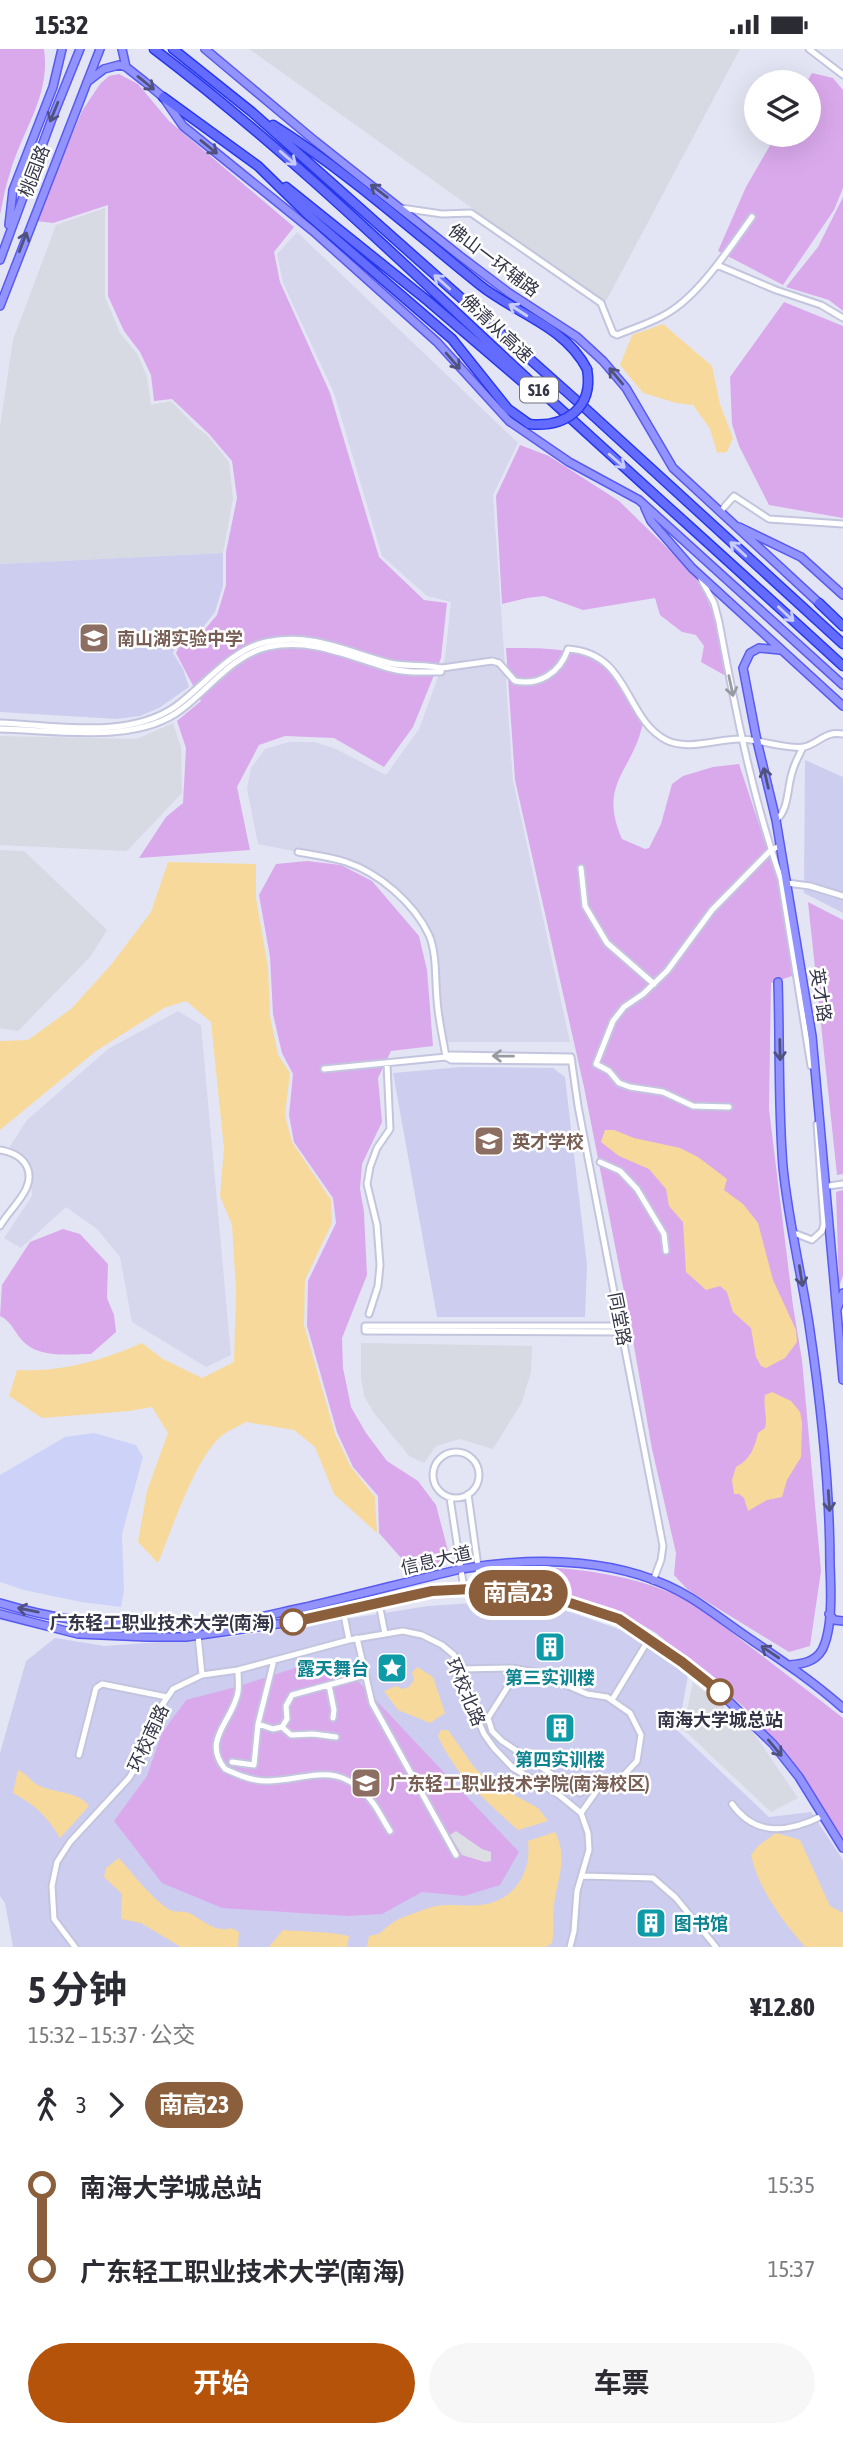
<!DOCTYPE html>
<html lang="zh">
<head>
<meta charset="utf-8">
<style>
	body { margin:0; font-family:"Asap Condensed","Noto Sans SC",sans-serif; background:#f7f7f7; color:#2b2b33; height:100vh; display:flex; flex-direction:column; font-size:26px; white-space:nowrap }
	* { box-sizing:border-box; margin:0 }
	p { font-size:23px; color:#7c7c81 }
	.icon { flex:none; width:38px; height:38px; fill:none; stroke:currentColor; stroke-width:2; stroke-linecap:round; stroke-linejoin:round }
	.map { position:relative; height:1898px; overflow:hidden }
	.side { display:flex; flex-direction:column; background:#fff; flex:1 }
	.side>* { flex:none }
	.badge { padding:0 14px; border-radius:23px; font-size:24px; line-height:46px }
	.controls { position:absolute; left:744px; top:21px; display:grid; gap:14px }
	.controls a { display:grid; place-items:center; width:77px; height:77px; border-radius:50%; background:#fff; box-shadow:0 7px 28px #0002; font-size:35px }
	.map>.badge { position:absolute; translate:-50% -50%; box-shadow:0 0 0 4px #fff }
	.legs { display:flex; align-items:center; gap:10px; height:77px; padding:0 28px; font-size:23px }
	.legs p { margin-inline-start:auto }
	.summary { display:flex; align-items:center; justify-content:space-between; height:119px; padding:0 28px }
	h1 { font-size:38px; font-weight:700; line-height:52px }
	.primary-button { display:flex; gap:14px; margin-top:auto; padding:14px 28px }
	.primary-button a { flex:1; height:80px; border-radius:42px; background:#b45309; color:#fff; font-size:28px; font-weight:700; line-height:80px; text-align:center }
	.primary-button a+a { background:#f7f7f7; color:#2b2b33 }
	ul { padding:0 28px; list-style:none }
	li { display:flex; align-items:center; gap:24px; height:84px; font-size:26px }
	li i { display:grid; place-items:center; width:10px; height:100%; margin:0 9px; background:currentColor }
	li i::after { content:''; width:18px; height:18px; margin:-9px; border:5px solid; border-radius:50%; background:#fff }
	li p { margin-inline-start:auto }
	li:first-child i { background:linear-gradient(#0000 50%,currentColor 0) }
	li:last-child i { background:linear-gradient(currentColor 50%,#0000 0) }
	.status { display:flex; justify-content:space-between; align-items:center; height:49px; padding:0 35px; background:#fff; direction:ltr }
	.status svg { height:19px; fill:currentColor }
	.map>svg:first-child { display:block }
</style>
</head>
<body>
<div class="status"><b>15:32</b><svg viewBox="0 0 49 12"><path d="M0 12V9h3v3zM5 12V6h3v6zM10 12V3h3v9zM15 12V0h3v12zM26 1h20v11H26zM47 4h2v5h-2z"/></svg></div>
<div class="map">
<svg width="843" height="1898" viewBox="0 0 843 1898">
	<rect width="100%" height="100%" fill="#e4e5f4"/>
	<path fill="#d6d7ec" d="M297 183 518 394 493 446 513 732 570 993H443L434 910 429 887 411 859 380 830 338 811 258 795 247 740 251 719 265 700 289 693H315L336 700 386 726 419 680 445 609 451 553 427 547 382 507 334 344 283 234 277 205Z
		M178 962 201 976 231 1306 206 1318 132 1273 120 1208 97 1180 66 1158 21 1199 4 1189 32 1147 30 1123 24 1112 7 1102 27 1071 108 1000Z"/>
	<path fill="#cdd3f8" d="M94 1384 136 1396 143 1408 122 1485 124 1542 121 1558 81 1553 24 1541 0 1533V1426L65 1388Z"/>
	<path fill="#d7d9e3" d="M249 0H740L605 254Z
		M105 159V248L120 284 138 306 147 328 151 356 171 352 196 378 207 386 229 413 233 450 223 504 0 515V378L13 291 56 176Z
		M173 674 181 698 182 744 127 802 0 796V687L137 690Z
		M0 801 24 802 107 881 90 908 18 982 0 979Z
		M361 1294 532 1297 531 1323 522 1353 493 1400 460 1390 436 1397 424 1414 409 1407 374 1364 364 1347 361 1328Z
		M693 1633 751 1680 798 1749 771 1763 683 1680Z"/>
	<path fill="#cdcdef" d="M223 504V537L215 563 200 582 176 596 173 604 183 620 189 638 159 659 140 667 117 670 0 663V515Z
		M805 711 843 728V864L804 844Z
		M461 1018 553 1019 565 1028 587 1216 585 1268H437L393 1024Z
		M488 1553 547 1558 573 1564 621 1581 688 1626 678 1682 769 1768 811 1763 843 1811V1898H13L5 1854 0 1847V1704L26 1612 55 1589 105 1597 231 1588 428 1557Z"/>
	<path fill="#daa9ec" d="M0 0H44C51 47 22 81 10 124 5 138 3 152 0 166Z
		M812 24 833 29 843 41V139L834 161 783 236 718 202 746 138 776 86H808V33H807Z
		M119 25 138 35 169 72 294 178 274 203 280 233 330 344 379 508 424 551 447 554 441 609 413 678 384 718 334 689 285 687 259 696 237 738 250 801 139 809 166 768 183 754 186 699 177 672 201 652 176 604 179 598 201 585 217 566 226 536V503L237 449 232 412 209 385 172 350 154 352 151 326 140 303 124 282 108 247V156L53 174 36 172 82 62 100 35 109 27Z
		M843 148V262L829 251 786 238 818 198Z
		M784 253 843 277V469L769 456 739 397 732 375 730 328Z
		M520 396 549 407 619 452 698 529 713 564 726 627 701 613 704 597 696 586 682 583 660 566 655 549 583 561 544 547 527 549 502 555 496 447Z
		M506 599C542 599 594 597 618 630 627 643 635 659 643 673 634 722 597 733 622 790L645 800 649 799 661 775 672 735 683 727 713 718 739 715 779 835 795 926 771 934 769 1060 793 1257 802 1311 821 1522 810 1597 789 1603 688 1541 674 1526 676 1504 652 1400 628 1263 584 1038 515 731Z
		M307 812 341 816 372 832 419 887 427 921 433 997 391 1002 378 1029 382 1073 362 1115 360 1140 364 1163 367 1226 342 1289 343 1319 351 1358 366 1384 387 1412 418 1432 436 1456 451 1513 412 1517 402 1510 379 1484 378 1447 353 1418 337 1383 307 1277 308 1232 336 1174 333 1149 294 1093 289 1066 293 1025 282 1004 273 965 270 908 259 846 276 815Z
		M808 853 843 871V1125L837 1126Z
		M843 1141V1227L839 1237 836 1143Z
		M63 1180 80 1185 108 1215 107 1249 114 1266 116 1283 91 1305C71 1305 42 1309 26 1295 15 1286 13 1273 0 1267L2 1236 30 1193Z
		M541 1518C585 1520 638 1528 678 1547 702 1558 724 1577 744 1593 777 1618 810 1643 843 1669V1791L787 1707 744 1658 656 1584 615 1560 525 1532 496 1533 495 1522Z
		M320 1611 357 1631 519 1803 500 1836 464 1847 422 1843 382 1865 348 1867 222 1859 162 1834 114 1772 147 1727 162 1684 186 1651 236 1638Z"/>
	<path fill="#dddee4" d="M456 1782 482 1800 491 1803V1812L485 1813 462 1806 450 1786Z"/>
	<path fill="#f7da9b" d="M663 275 712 317 720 355 733 389 727 403 717 404 710 380 693 356 676 354 643 344 620 316 632 286Z
		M168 813 256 815V849L268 918 270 967 278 1006 290 1024 285 1066 292 1093 331 1151 332 1174 305 1231 304 1276 335 1385 351 1418 375 1448 377 1484 334 1445 315 1398 294 1381 246 1373C237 1378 225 1383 218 1390 192 1418 173 1478 158 1514L138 1493 147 1442 168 1384 152 1358 129 1362 42 1369 9 1347 17 1321C63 1323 100 1312 142 1294L163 1310 202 1329 234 1313 236 1242 232 1176 220 1147 224 1100 211 973 186 952 164 959 96 1002 0 1081V992L28 991 71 960 110 917 151 863Z
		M605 1081H614L634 1089 680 1099 698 1108 727 1130 724 1141 743 1155 758 1174 773 1231 796 1281 797 1293 785 1309 766 1319 761 1317 756 1308 751 1279 733 1263 727 1243 720 1237 706 1241 686 1223 683 1173 669 1157 666 1140 649 1120 619 1107 601 1093Z
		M772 1343 791 1352 800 1363 802 1374 801 1408 787 1431 782 1448 767 1451 748 1462 744 1449 739 1445H734L732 1431 736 1418C750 1411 755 1398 758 1384L765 1379C768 1369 763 1359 765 1346Z
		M417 1618 433 1628 445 1664 430 1674 398 1661 384 1642 396 1637 402 1640 409 1638 414 1631 412 1624Z
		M441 1681H448L474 1718 488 1732 538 1759 548 1772 518 1781C487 1753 455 1726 438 1687Z
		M18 1721C27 1725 30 1731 36 1735 53 1745 77 1741 89 1757L60 1789C48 1768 34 1755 13 1744Z
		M555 1783C568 1808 558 1829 554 1855 552 1868 555 1879 552 1894L546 1898H367L369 1887C383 1885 381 1882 391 1875 400 1868 415 1864 426 1860 444 1853 461 1858 479 1856 514 1853 532 1824 528 1792Z
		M776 1784 800 1791 830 1857 843 1864V1898H805C782 1871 759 1841 751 1806L758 1797Z
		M119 1809C132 1824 153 1851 170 1861 176 1864 184 1861 191 1865 203 1872 217 1884 231 1879L239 1883 238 1898H181L141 1874 121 1870 122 1845 104 1828 106 1819Z
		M283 1881C306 1883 327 1882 349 1887L347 1898H269Z"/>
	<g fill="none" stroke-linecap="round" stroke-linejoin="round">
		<g stroke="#c3c5de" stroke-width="9">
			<path id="minor" d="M809 0 843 26
				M401 159 442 165 471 164 601 254 613 284 617 286C634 279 655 273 671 262 701 243 731 197 752 168
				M717 216 776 241 821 256 843 269
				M720 463 734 447 769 470 843 475
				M701 530 714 554 719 573C735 659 752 747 781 830L811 1017
				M0 674C56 676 128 691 176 657 205 636 230 601 266 593 312 583 347 603 390 614 407 618 425 615 442 619
				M0 680C55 681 137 696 182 660 210 639 233 606 268 598 312 589 347 607 388 619 405 624 423 623 441 623L442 619 492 612 499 614 515 632C539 637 560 624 568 600 630 604 624 669 666 691 687 702 717 690 740 690 757 690 789 701 804 698 820 694 824 682 843 685
				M776 771C789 761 787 739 792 724 794 715 799 707 803 698
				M298 803C314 806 331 808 346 813 379 824 414 854 429 886 437 905 435 930 437 950 438 969 443 989 446 1008L324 1020
				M581 819 585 857 607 894 654 935
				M787 834 810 837 843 847
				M572 1012 451 1011 446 1008 450 1006 571 1008 578 1057 663 1497 661 1511 653 1532
				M729 1058 693 1057 663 1043 630 1038 619 1034 609 1022 596 1015 613 972 624 958 643 945 667 922 712 861 771 801 780 797
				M0 1101C12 1103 22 1107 27 1118 37 1139 9 1160 0 1177
				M600 1113 620 1122 637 1140 664 1185 666 1202
				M822 1138 843 1135
				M794 1184 812 1191 822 1182 824 1175 817 1075
				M369 1265 378 1237 380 1216 377 1176 367 1135 370 1118 377 1099 390 1080 387 1015
				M621 1277H365V1282L622 1283
				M433 1426a23 23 0 1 1 46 0a23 23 0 1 1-46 0Z
				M468 1445 481 1539
				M450 1449 464 1540
				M379 1554 385 1585
				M343 1561 349 1591
				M198 1586 202 1626
				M357 1589 372 1654 456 1806
				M460 1620 512 1619 536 1623 587 1645 607 1648 630 1664 641 1686 637 1712 621 1729 598 1740 581 1764
				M519 1620 488 1669 492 1682 502 1692 580 1744 586 1741 591 1735 598 1740
				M238 1621C238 1628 239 1636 238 1643 233 1672 201 1691 225 1720 238 1726 252 1732 267 1732 311 1731 339 1709 373 1754 379 1762 384 1773 390 1782
				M329 1636 334 1661 333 1669
				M612 1651 649 1590
				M258 1675 273 1680 282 1678 287 1670 286 1657 292 1646 365 1626
				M282 1678 291 1686 313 1685 336 1688
				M79 1706 96 1639 102 1635 167 1648
				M232 1713 254 1716 258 1675 274 1611
				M732 1755C756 1789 790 1783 822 1767
				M583 1827 653 1829 676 1849 716 1898
				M75 1898 54 1870 52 1837 57 1813 70 1793 129 1729 143 1706 158 1662 173 1640 202 1626 238 1621 349 1591 403 1582 422 1586 442 1596 454 1606 474 1662 484 1685 494 1699 513 1719 559 1746 581 1764 588 1784 589 1801 577 1842 574 1882 570 1898"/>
		</g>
		<g stroke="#585bef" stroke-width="10">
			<path id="major" d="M122 0 126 18
				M205 0 315 92 460 207 509 244 577 288 603 312 626 339 673 419 819 554
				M87 33 104 20 119 16 126 18 145 33 163 48 183 77 313 182 437 293 509 372 569 413 639 451 843 636
				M9 176 13 141 53 38 62 0
				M0 211 53 67 80 0
				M0 257 100 0
				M645 459 651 472 692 519 843 657
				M739 478 801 508 843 546
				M780 601 759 599 750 604 743 619 757 692 776 771 812 987 843 1331
				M778 933C780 994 778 1056 783 1118 788 1170 801 1223 809 1275 821 1355 830 1436 830 1517 831 1540 833 1580 822 1601 815 1613 802 1615 790 1616
				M837 1260 843 1244
				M0 1554C73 1576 151 1582 227 1573 253 1571 280 1563 306 1558 358 1546 410 1532 461 1520 537 1507 624 1508 691 1549 712 1562 732 1578 753 1592 784 1613 815 1634 843 1659
				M0 1565 78 1585 147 1588H186L292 1573 432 1542 491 1539 567 1553 619 1570 710 1634 773 1695 799 1728 843 1799
				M829 1565 834 1571 843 1572"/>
		</g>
		<g stroke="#2738ec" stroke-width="11">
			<path id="highway" d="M154 0C278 94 390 202 503 307 615 411 730 513 843 617
				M173 0 253 64 586 360 843 595
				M163 48 258 117 307 165 452 290 508 360 529 375
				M273 76C345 121 413 182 480 236 516 265 564 276 587 320
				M286 138 428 252 540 348
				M819 554 843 577"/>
		</g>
		<use href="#minor" stroke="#fff" stroke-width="5"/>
		<use href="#major" stroke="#9293ff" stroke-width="7"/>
		<use href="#highway" stroke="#646cff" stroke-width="8"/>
		<g stroke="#2738ec" stroke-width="11" stroke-linecap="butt">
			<path id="highway-bridge" d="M529 375C565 379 594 359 587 320"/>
		</g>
		<use href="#highway-bridge" stroke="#646cff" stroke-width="8"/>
	</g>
	<defs><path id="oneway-shaft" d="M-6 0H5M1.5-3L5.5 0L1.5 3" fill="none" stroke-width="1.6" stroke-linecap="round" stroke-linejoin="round" transform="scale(1.75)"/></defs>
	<g stroke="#50527e">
		<use href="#oneway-shaft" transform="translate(146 34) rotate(39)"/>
		<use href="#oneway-shaft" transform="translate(54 63) rotate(112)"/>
		<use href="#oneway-shaft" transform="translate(209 98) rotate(39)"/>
		<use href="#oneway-shaft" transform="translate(379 142) rotate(-143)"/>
		<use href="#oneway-shaft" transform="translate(23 193) rotate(-69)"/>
		<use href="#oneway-shaft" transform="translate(453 312) rotate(49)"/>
		<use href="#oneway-shaft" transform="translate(616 327) rotate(-130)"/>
		<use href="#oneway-shaft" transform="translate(766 729) rotate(-103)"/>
		<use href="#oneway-shaft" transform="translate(780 1001) rotate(89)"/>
		<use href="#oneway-shaft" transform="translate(801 1227) rotate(81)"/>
		<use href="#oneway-shaft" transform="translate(829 1452) rotate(86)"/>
		<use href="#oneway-shaft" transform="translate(28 1561) rotate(-168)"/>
		<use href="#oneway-shaft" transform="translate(770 1603) rotate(-146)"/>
		<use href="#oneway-shaft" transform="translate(775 1699) rotate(50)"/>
	</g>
	<g stroke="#c9ccff">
		<use href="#oneway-shaft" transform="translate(288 109) rotate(41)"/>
		<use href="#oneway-shaft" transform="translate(442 233) rotate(-138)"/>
		<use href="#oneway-shaft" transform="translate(518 261) rotate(-147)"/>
		<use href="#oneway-shaft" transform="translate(617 412) rotate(41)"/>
		<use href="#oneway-shaft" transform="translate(738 500) rotate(-138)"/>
		<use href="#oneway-shaft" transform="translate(786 565) rotate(43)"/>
	</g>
	<g stroke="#9a9aa3">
		<use href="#oneway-shaft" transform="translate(731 637) rotate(78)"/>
		<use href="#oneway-shaft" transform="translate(503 1007) rotate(-179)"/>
	</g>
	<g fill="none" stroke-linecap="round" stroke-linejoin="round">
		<g stroke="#fff" stroke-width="16">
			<path id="line-1" d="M293 1573 432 1542 491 1539 567 1553 619 1570 682 1613 720 1643"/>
		</g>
		<use href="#line-1" stroke="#8b5e3c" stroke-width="10"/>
	</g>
	<defs>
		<g id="school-square" transform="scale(1.575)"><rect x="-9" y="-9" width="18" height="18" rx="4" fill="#8d6e63" stroke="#fff"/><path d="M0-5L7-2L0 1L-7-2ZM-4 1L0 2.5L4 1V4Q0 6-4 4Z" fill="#fff"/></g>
		<g id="building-square" transform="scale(1.575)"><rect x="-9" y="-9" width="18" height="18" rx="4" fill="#0f9aa8" stroke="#fff"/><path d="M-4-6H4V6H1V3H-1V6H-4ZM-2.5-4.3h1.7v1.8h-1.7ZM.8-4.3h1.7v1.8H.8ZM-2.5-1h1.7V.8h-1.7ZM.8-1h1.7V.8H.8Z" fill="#fff"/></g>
		<g id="sight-square" transform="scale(1.575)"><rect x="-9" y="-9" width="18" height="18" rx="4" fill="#0f9aa8" stroke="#fff"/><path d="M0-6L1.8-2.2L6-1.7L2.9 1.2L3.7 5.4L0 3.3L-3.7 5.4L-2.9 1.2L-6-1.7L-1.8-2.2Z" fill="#fff"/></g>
		<g id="university-square" transform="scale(1.575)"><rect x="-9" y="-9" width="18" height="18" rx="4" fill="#8d6e63" stroke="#fff"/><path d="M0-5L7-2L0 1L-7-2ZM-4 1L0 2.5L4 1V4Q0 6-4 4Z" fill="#fff"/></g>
	</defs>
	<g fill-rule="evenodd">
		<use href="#school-square" x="94" y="589"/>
		<use href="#school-square" x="489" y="1092"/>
		<use href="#building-square" x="550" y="1598"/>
		<use href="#sight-square" x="392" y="1619"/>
		<use href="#building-square" x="560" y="1679"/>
		<use href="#university-square" x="366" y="1734"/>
		<use href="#building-square" x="651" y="1874"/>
	</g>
	<g fill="#fff" stroke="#8b5e3c" stroke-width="3.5">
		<circle cx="293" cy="1573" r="12"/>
		<circle cx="720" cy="1643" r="12"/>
	</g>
	<g text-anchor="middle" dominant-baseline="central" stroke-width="5" stroke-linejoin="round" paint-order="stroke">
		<rect fill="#fff" stroke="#71727e" stroke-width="2" x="520" y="328.5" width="38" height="25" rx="5"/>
		<g font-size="16" font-weight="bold" fill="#343647">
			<text x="539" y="341">S16</text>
		</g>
		<g font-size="18" fill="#343647" stroke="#fff">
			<text transform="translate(34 122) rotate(-69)">桃园路</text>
			<text transform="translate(494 211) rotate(37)">佛山一环辅路</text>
			<text transform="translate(497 279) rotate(43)">佛清从高速</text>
			<text transform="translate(821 946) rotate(81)">英才路</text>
			<text transform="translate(620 1270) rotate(79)">同堂路</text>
			<text transform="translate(436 1511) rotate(-13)">信息大道</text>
			<text transform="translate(466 1643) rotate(67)">环校北路</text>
			<text transform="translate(148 1689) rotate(-65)">环校南路</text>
		</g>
		<g font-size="18" font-weight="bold" fill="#785e54" stroke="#fff" text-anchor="start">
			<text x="117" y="589">南山湖实验中学</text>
			<text x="512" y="1092">英才学校</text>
			<text x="389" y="1734">广东轻工职业技术学院(南海校区)</text>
		</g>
		<g font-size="18" font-weight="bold" fill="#343647" stroke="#fff" text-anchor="end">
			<text x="274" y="1573">广东轻工职业技术大学(南海)</text>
			<text x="720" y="1670" text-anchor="middle">南海大学城总站</text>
		</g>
		<g font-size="18" font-weight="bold" fill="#0d838f" stroke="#fff">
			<text x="369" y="1619" text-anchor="end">露天舞台</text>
			<text x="550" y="1628">第三实训楼</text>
			<text x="560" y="1710">第四实训楼</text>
			<text x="674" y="1874" text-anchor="start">图书馆</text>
		</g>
	</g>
</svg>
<div class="controls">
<a><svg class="icon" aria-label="layers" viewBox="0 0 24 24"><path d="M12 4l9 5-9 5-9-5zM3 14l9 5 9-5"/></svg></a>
</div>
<b class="badge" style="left:518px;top:1544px;background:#8b5e3c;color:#fff">南高23</b>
</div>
<section class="side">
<div class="summary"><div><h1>5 分钟</h1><p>15:32 – 15:37 · 公交</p></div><b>¥12.80</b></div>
<div class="legs"><svg class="icon" aria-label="walk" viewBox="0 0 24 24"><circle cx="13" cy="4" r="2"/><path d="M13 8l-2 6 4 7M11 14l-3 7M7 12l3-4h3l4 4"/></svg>3<svg class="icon" aria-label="forward" viewBox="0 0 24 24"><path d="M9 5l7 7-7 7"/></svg><b class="badge" style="background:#8b5e3c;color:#fff">南高23</b></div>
<ul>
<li><i style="color:#8b5e3c"></i><b>南海大学城总站</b><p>15:35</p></li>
<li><i style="color:#8b5e3c"></i><b>广东轻工职业技术大学(南海)</b><p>15:37</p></li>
</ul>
<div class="primary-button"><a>开始</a><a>车票</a></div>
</section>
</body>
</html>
